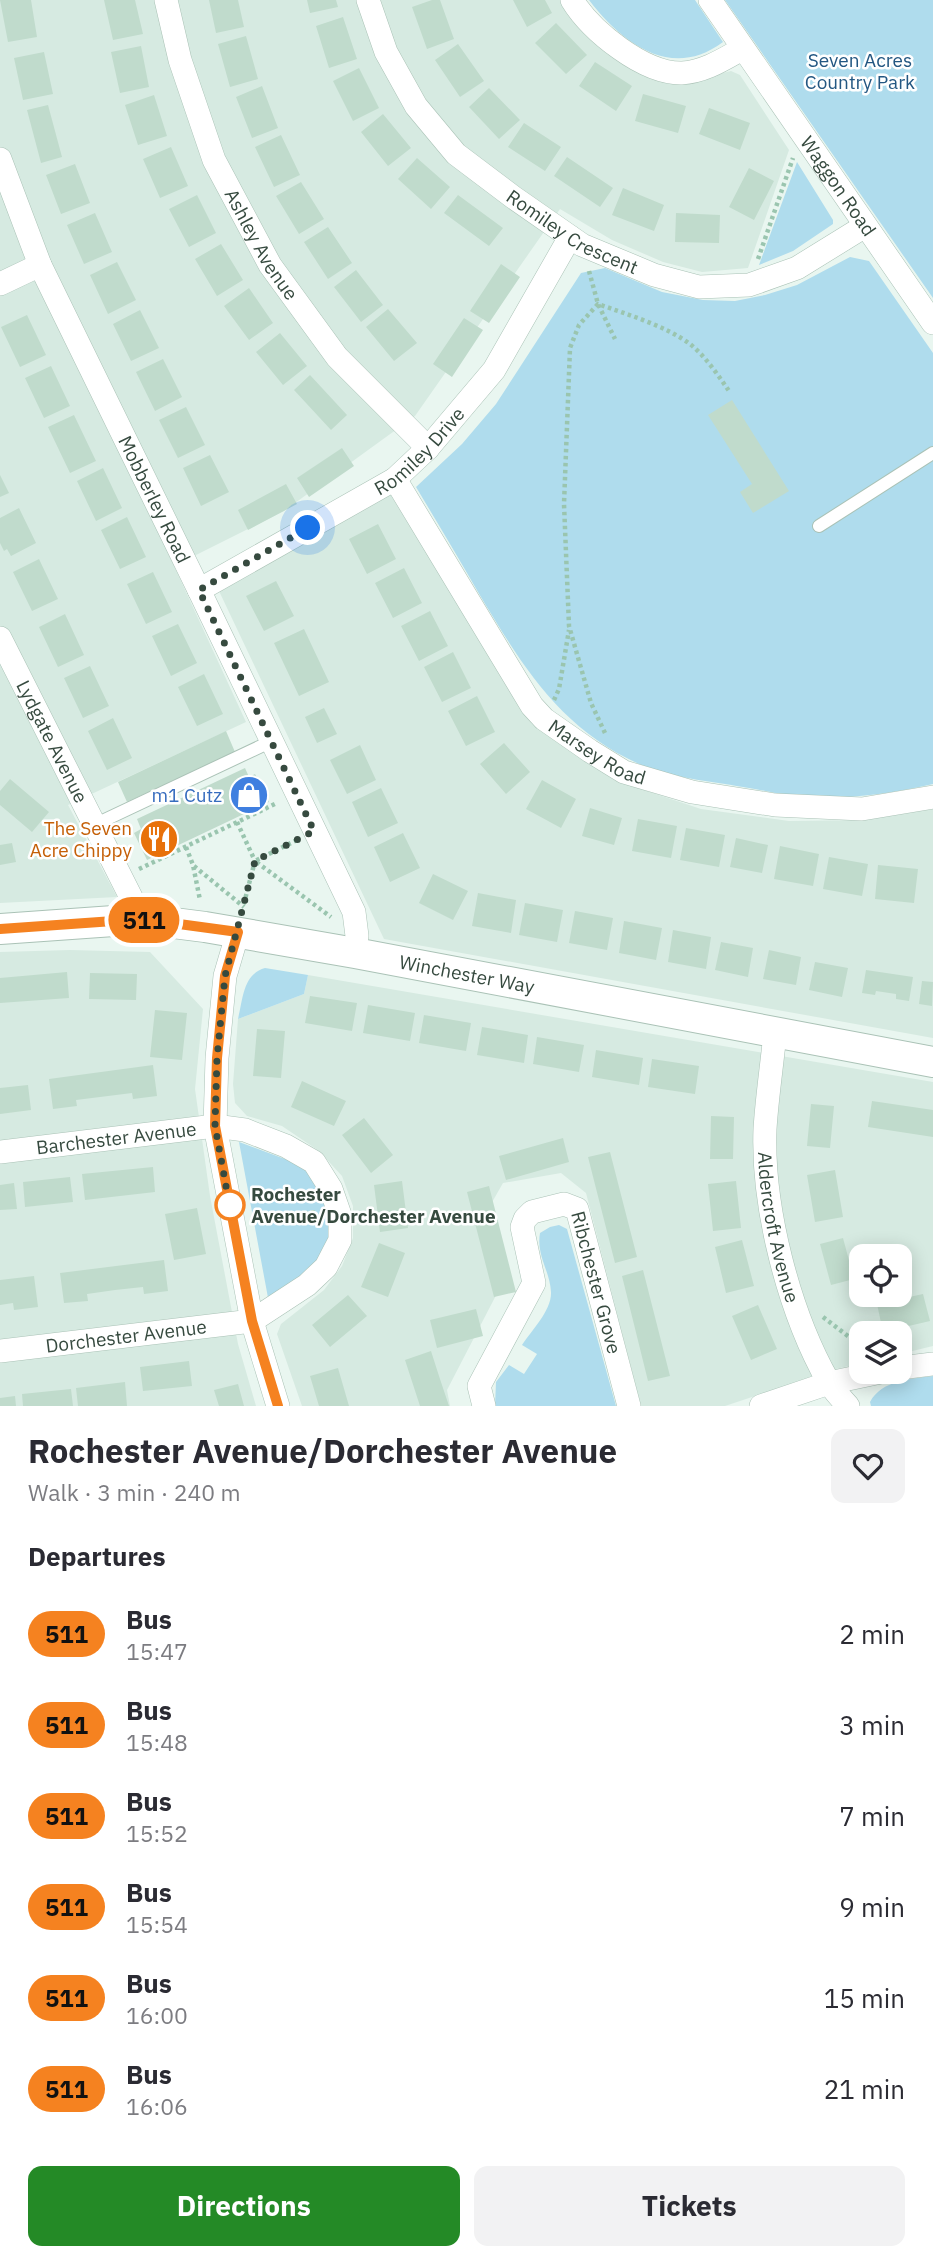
<!DOCTYPE html>
<html lang="en">
<head>
<meta charset="utf-8">
<style>
	body { margin:0; font-family:"IBM Plex Sans",sans-serif; background:#f2f2f3; color:#2b2b33; height:100vh; display:flex; flex-direction:column; font-size:26px; white-space:nowrap }
	* { box-sizing:border-box; margin:0 }
	p { font-size:23px; color:#7c7c81 }
	.icon { flex:none; width:38px; height:38px; fill:none; stroke:currentColor; stroke-width:2; stroke-linecap:round; stroke-linejoin:round }
	.map { position:relative; height:1406px; overflow:hidden }
	.side { display:flex; flex-direction:column; background:#fff; flex:1 }
	.side>* { flex:none }
	.badge { padding:0 14px; border-radius:23px; font-size:24px; line-height:46px }
	.buttons { position:absolute; left:849px; top:1244px; display:grid; gap:14px }
	.buttons a { display:grid; place-items:center; width:63px; height:63px; border-radius:14px; background:#fff; box-shadow:0 4px 18px #0003; font-size:35px }
	.you { position:absolute; width:35px; height:35px; margin:-18px; border:5px solid #fff; border-radius:50%; background:#1a73e8; box-shadow:0 0 0 10px #1a73e833 }
	.map>.badge { position:absolute; translate:-50% -50%; box-shadow:0 0 0 4px #fff }
	h2 { padding:0 28px; font-size:26px; line-height:63px }
	.round { display:grid; place-items:center; flex:none; width:74px; height:74px; border-radius:14px; background:#f2f2f3 }
	.overview { display:flex; align-items:center; justify-content:space-between; height:119px; padding:0 28px }
	h1 { font-size:33px; font-weight:700; line-height:52px }
	.primary-button { display:flex; gap:14px; margin-top:auto; padding:14px 28px }
	.primary-button a { flex:1; height:80px; border-radius:14px; background:#248a26; color:#fff; font-size:28px; font-weight:700; line-height:80px; text-align:center }
	.primary-button a+a { background:#f2f2f3; color:#2b2b33 }
	ul { padding:0; list-style:none }
	li { display:flex; align-items:center; gap:21px; height:91px; padding:0 28px }
	li div { flex:1 }
	li b { display:block; font-size:26px }
	li em { font-style:normal }
	li .badge { min-width:77px; font-weight:700; text-align:center }
	.map>svg:first-child { display:block }
</style>
</head>
<body>
<div class="map">
<svg width="933" height="1406" viewBox="0 0 933 1406">
	<rect width="100%" height="100%" fill="#e9f6f0"/>
	<path fill="#d6eae1" fill-rule="evenodd" d="M0 0H561L600 46 643 76 687 82 731 71 740 75 789 150 748 268 702 272 663 262 612 240 560 209 415 416 284 511 174 566 246 722 68 805 117 897 0 903Z
		M390 494 532 724 614 780 701 809 789 821 864 820 933 809V1038L384 939 219 591Z
		M70 950 150 952 203 1009 195 1089 210 1196 238 1344 256 1406H0V952Z
		M308 975 933 1082V1346L900 1354V1334H861V1363L836 1369 725 1406H641L586 1193 561 1173 503 1183 487 1211 506 1276 447 1390 450 1406H302L277 1334 281 1324 324 1290 342 1266 353 1238V1206L342 1176 319 1151 282 1126 247 1116 235 1103 233 1084 238 1019 304 994ZM861 1256H900V1295H861Z"/>
	<path fill="#afdced" d="M589 0H695L723 42C671 81 622 43 589 0Z
		M725 0H933V298Z
		M797 162 833 220V224L793 251 759 265Z
		M850 257 869 261 933 353V784C894 793 851 799 811 798 789 797 765 790 743 787 709 781 671 778 639 764 559 728 521 664 478 592 458 557 437 522 416 487L462 444 496 404 581 273 605 268 662 292 703 300 735 301 765 295 797 285Z
		M265 968 308 975 304 994 238 1019C243 999 243 974 265 968Z
		M239 1142 301 1165 316 1181 329 1201 331 1242 320 1264 269 1303Z
		M559 1225 567 1229 616 1406H495L496 1382 509 1365 524 1374 537 1354 522 1345C532 1330 552 1310 551 1292 550 1271 536 1255 540 1233L550 1227Z
		M933 1376V1406H871L870 1402C882 1380 910 1379 933 1376Z"/>
	<path fill="#c0dbcc" d="M0 0H31L37 37 8 42Z
		M104 0H135L143 34 113 40Z
		M209 0H238L244 27 216 33Z
		M307 0H336L338 7 310 13Z
		M432 0H440L454 39 427 49 412 7Z
		M513 0H545L552 13 527 27Z
		M343 17 357 59 329 68 316 26Z
		M556 23 587 55 566 74 535 43Z
		M246 36 258 79 230 87 218 44Z
		M458 44 484 81 460 97 435 60Z
		M141 46 149 87 120 93 111 52Z
		M44 52 53 94 23 100 14 58Z
		M595 62 632 86 616 111 579 86Z
		M359 68 379 108 353 121 333 81Z
		M262 86 278 128 252 138 236 97Z
		M489 88 520 120 499 139 469 107Z
		M643 94 686 106 678 133 635 121Z
		M154 95 167 136 138 145 125 105Z
		M48 105 62 157 41 163 27 110Z
		M709 108 750 123 740 150 699 134Z
		M383 114 411 148 388 166 361 132Z
		M524 123 561 147 545 171 508 147Z
		M281 135 300 175 274 187 255 147Z
		M171 147 188 186 160 198 143 159Z
		M567 157 613 188 600 207 554 176Z
		M417 158 450 187 431 209 398 179Z
		M75 164 90 203 61 214 46 175Z
		M749 168 774 181 754 220 729 207Z
		M301 182 324 219 299 234 276 196Z
		M623 188 664 205 654 231 612 215Z
		M197 195 216 233 189 247 169 209Z
		M458 195 503 228 489 246 444 213Z
		M95 213 112 252 84 264 67 225Z
		M676 213 720 215 719 243 675 242Z
		M328 227 352 263 328 279 304 242Z
		M221 244 243 280 217 296 195 259Z
		M117 262 136 300 108 314 90 275Z
		M501 264 520 277 489 323 470 311Z
		M356 270 383 305 361 322 334 287Z
		M249 288 273 323 249 340 224 306Z
		M388 309 417 343 394 361 366 327Z
		M140 310 159 348 131 361 113 324Z
		M27 315 46 355 20 367 1 327Z
		M464 318 483 330 452 377 433 364Z
		M280 333 307 366 283 385 256 352Z
		M163 359 182 397 155 411 136 372Z
		M51 366 70 406 44 418 25 378Z
		M310 375 347 415 331 430 294 390Z
		M732 400 789 491 753 513 740 492 752 484 708 415Z
		M186 407 205 445 178 458 159 420Z
		M74 415 96 461 70 473 48 427Z
		M342 448 354 466 309 497 297 478Z
		M210 455 229 492 201 506 183 468Z
		M103 468 122 508 96 521 77 481Z
		M0 475 9 493 0 497Z
		M286 484 297 504 248 530 238 510Z
		M19 508 36 543 11 556 7 549 4 551 0 543V518Z
		M127 517 146 557 120 569 101 530Z
		M378 524 396 559 367 574 349 539Z
		M39 559 58 599 32 611 13 572Z
		M404 568 422 603 393 618 375 583Z
		M153 572 172 612 146 624 127 584Z
		M276 581 294 616 264 631 246 596Z
		M430 611 448 646 419 661 401 626Z
		M65 614 84 655 58 667 39 627Z
		M178 624 197 663 171 676 152 636Z
		M304 629 329 682 299 696 274 643Z
		M453 652 471 688 442 702 424 667Z
		M90 666 109 706 83 718 64 678Z
		M204 674 223 714 197 726 178 687Z
		M477 696 495 732 466 746 448 711Z
		M324 708 337 734 317 743 305 717Z
		M113 718 132 758 107 770 88 731Z
		M226 731 235 752 127 802 118 782Z
		M504 743 530 772 506 794 480 764Z
		M360 745 376 780 347 794 330 760Z
		M245 768 249 777 255 774 269 802 147 860 134 833 141 829 137 819Z
		M10 779 49 812 32 832 0 805V791Z
		M542 780 576 799 561 828 526 809Z
		M381 788 398 823 368 837 352 802Z
		M590 808 622 818 614 845 582 836Z
		M638 819 677 826 671 858 632 851Z
		M686 828 725 835 719 867 680 860Z
		M403 833 420 868 390 882 374 847Z
		M736 838 768 845 762 873 730 867Z
		M12 843 16 862 0 865V845Z
		M780 846 819 854 813 886 774 879Z
		M829 857 868 864 862 896 823 889Z
		M878 865 918 869 914 903 875 899Z
		M433 874 468 891 453 920 419 903Z
		M478 893 516 900 511 933 472 926Z
		M525 903 563 910 557 942 519 935Z
		M575 911 613 918 607 950 569 943Z
		M624 921 662 928 656 960 619 953Z
		M673 930 711 937 706 969 668 962Z
		M721 942 753 948 748 977 715 970Z
		M769 950 801 957 796 985 763 979Z
		M815 962 848 968 842 997 809 990Z
		M866 970 913 977 909 1001 896 999V994L876 991 875 995 862 993Z
		M67 972 69 998 0 1003V978Z
		M90 973 137 974 136 1000 89 999Z
		M922 981 933 982 932 1006 919 1004Z
		M310 996 357 1003 352 1031 305 1023Z
		M368 1005 415 1013 410 1041 363 1033Z
		M155 1010 187 1013 182 1060 150 1057Z
		M424 1015 471 1023 466 1051 419 1043Z
		M482 1027 528 1035 524 1063 477 1055Z
		M257 1029 285 1031 281 1078 253 1076Z
		M537 1037 584 1045 579 1072 533 1064Z
		M596 1050 643 1058 639 1085 592 1077Z
		M652 1059 699 1066 695 1094 648 1087Z
		M153 1065 157 1096 133 1099 132 1093 76 1100 77 1106 53 1109 49 1079Z
		M302 1081 346 1101 334 1126 291 1107Z
		M28 1085 31 1110 0 1114V1088Z
		M872 1101 933 1110V1137L868 1127Z
		M811 1104 834 1106 830 1148 807 1146Z
		M711 1116 734 1117 733 1159H710Z
		M364 1118 393 1155 371 1173 342 1135Z
		M563 1138 569 1162 506 1180 499 1156Z
		M610 1152 637 1257 615 1263 588 1157Z
		M153 1167 155 1192 85 1200 82 1174Z
		M835 1170 843 1217 815 1222 807 1175Z
		M70 1177 73 1202 25 1207 23 1182Z
		M402 1181 408 1228 380 1232 374 1185Z
		M736 1181 741 1228 713 1231 708 1184Z
		M14 1183 17 1209 0 1210V1185Z
		M489 1186 516 1292 494 1297 467 1192Z
		M197 1208 206 1254 174 1260 165 1214Z
		M843 1238 854 1279 831 1285 820 1244Z
		M742 1240 754 1286 726 1293 715 1247Z
		M379 1243 405 1253 388 1297 361 1287Z
		M164 1260 168 1291 144 1294 143 1287 115 1290 87 1294 88 1301 64 1303 60 1273Z
		M643 1270 670 1376 648 1381 622 1276Z
		M34 1276 38 1307 14 1310 13 1303 0 1305V1280Z
		M923 1294 930 1321 883 1332 877 1304Z
		M348 1295 367 1316 330 1347 312 1325Z
		M758 1305 777 1349 751 1360 732 1316Z
		M476 1309 483 1336 437 1348 430 1320Z
		M431 1351 439 1376 449 1406H420L405 1360Z
		M189 1361 192 1386 143 1391 140 1367Z
		M338 1368 349 1406H319L310 1376Z
		M125 1382 127 1406H78L76 1388Z
		M238 1384 244 1406H219L214 1390Z
		M71 1389 73 1406H23L22 1394Z
		M15 1396 16 1406H0V1398Z"/>
	<g fill="none" stroke-linecap="round" stroke-linejoin="round">
		<g stroke="#aac2b6" stroke-width="14">
			<path id="service" d="M819 526 933 453
				M94 825 272 741"/>
		</g>
		<g stroke="#aac2b6" stroke-width="24">
			<g id="minor">
				<path id="s1" d="M166 0 180 60 214 160 270 265 337 357 428 448"/>
				<path id="s2" d="M368 0 386 52 416 106 456 154 513 197 582 245 654 275 699 287 749 285 797 268 865 226"/>
				<path d="M572 0C591 31 644 74 682 73 704 72 724 59 742 49"/>
				<path id="s3" d="M710 0 933 323"/>
				<path id="s4" d="M0 159 40 265 199 590 354 912 357 936 355 953"/>
				<path d="M0 284 40 265"/>
				<path id="s5" d="M395 479 532 706 544 719 590 751 624 772 692 792 775 805 862 809 933 797"/>
				<path id="s6" d="M199 590 395 479 428 448 494 370 570 237"/>
				<path id="s7" d="M0 638 142 919"/>
				<path d="M238 932 225 976 217 1058 215 1126 252 1321 278 1406"/>
				<path id="s8" d="M775 1033C772 1065 767 1097 765 1129 762 1208 789 1312 828 1381 833 1390 841 1398 848 1406"/>
				<path id="s9" d="M0 1152 215 1126 245 1130 286 1146 314 1162 331 1189 340 1215V1240L326 1267 307 1285 252 1321 0 1351"/>
				<path d="M900 1368 933 1364"/>
				<path id="s10" d="M484 1406 479 1386 534 1283 522 1227 525 1219 532 1212 564 1204 577 1209 629 1406"/>
				<path d="M761 1406 829 1383 881 1372"/>
			</g>
		</g>
		<g stroke="#aac2b6" stroke-width="32">
			<g id="tertiary">
				<path id="s11" d="M0 929 142 919 205 927 355 953 933 1062"/>
			</g>
		</g>
		<path stroke="#9ac5af" stroke-width="4.5" stroke-dasharray="3.5 3.5" stroke-linecap="butt" d="M758 259 793 158
			M589 271 598 304 615 339
			M554 700 559 689 569 630
			M605 733 591 703 569 626 564 504 570 348 579 325 598 304C626 314 666 326 690 344 706 357 718 375 729 391
			M237 822 255 861 243 907
			M297 840 255 861 331 917
			M186 847 193 865 200 900
			M194 866 244 907
			M139 869 277 803
			M256 1220 316 1212
			M823 1317 861 1346"/>
		<use href="#service" stroke="#fff" stroke-width="12"/>
		<use href="#minor" stroke="#fff" stroke-width="23"/>
		<use href="#tertiary" stroke="#fff" stroke-width="30"/>
	</g>
	<g fill="none" stroke-linecap="round" stroke-linejoin="round">
		<g stroke="#fff" stroke-width="16">
			<path id="line" d="M0 929 142 919 238 932 225 976 217 1058 215 1126 252 1321 278 1406"/>
		</g>
		<use href="#line" stroke="#f58220" stroke-width="10"/>
		<path stroke="#364a3f" stroke-width="7" stroke-dasharray="0 12.6" d="M230 1205V1208L215 1126 217 1058 225 976 255 861 314 831 199 590 308 528"/>
	</g>
	<defs>
		<g id="shop-disc" transform="scale(2.0125)"><circle r="9.5" fill="#3f7fe0" stroke="#fff"/><path d="M-5-2.5h2.3a2.7 3.5 0 0 1 5.4 0H5L5.5 6h-11ZM-1.5-2.5h3a1.5 2.3 0 0 0-3 0Z" fill="#fff"/></g>
		<g id="restaurant-disc" transform="scale(2.0125)"><circle r="9.5" fill="#e8710a" stroke="#fff"/><path d="M-5-6h1v4h1v-4h1v4h1v-4h1v5L-1.5 .5V6h-2V.5L-5-1ZM5-6V6H3V1.5H1.5Q1.5-4 5-6Z" fill="#fff"/></g>
	</defs>
	<g fill-rule="evenodd">
		<use href="#shop-disc" x="249" y="795"/>
		<use href="#restaurant-disc" x="159" y="839"/>
	</g>
	<circle fill="#fff" stroke="#f58220" stroke-width="3.5" cx="230" cy="1205" r="14"/>
	<g text-anchor="middle" dominant-baseline="central" stroke-width="5" stroke-linejoin="round" paint-order="stroke">
		<g font-size="19" fill="#235782" stroke="#fff">
			<text x="860" y="60">Seven Acres<tspan x="860" dy="22">Country Park</tspan></text>
		</g>
		<g font-size="19" fill="#364a3f" stroke="#fff">
			<text stroke="none"><textPath href="#s3" startOffset="226">Waggon Road</textPath></text>
			<text stroke="none"><textPath href="#s2" startOffset="320">Romiley Crescent</textPath></text>
			<text stroke="none"><textPath href="#s1" startOffset="264">Ashley Avenue</textPath></text>
			<text stroke="none"><textPath href="#s6" startOffset="262">Romiley Drive</textPath></text>
			<text stroke="none"><textPath href="#s4" startOffset="374">Mobberley Road</textPath></text>
			<text stroke="none"><textPath href="#s7" startOffset="116">Lydgate Avenue</textPath></text>
			<text stroke="none"><textPath href="#s5" startOffset="346">Marsey Road</textPath></text>
			<text stroke="none"><textPath href="#s11" startOffset="472">Winchester Way</textPath></text>
			<text stroke="none"><textPath href="#s9" startOffset="117">Barchester Avenue</textPath></text>
			<text stroke="none"><textPath href="#s8" startOffset="196">Aldercroft Avenue</textPath></text>
			<text stroke="none"><textPath href="#s10" startOffset="336">Ribchester Grove</textPath></text>
			<text transform="translate(126 1336) rotate(-7)">Dorchester Avenue</text>
		</g>
		<g font-size="19" fill="#366cbe" stroke="#fff" text-anchor="end">
			<text x="222" y="795">m1 Cutz</text>
		</g>
		<g font-size="19" fill="#c56008" stroke="#fff" text-anchor="end">
			<text x="132" y="828">The Seven<tspan x="132" dy="22">Acre Chippy</tspan></text>
		</g>
		<g font-size="19" font-weight="bold" fill="#364a3f" stroke="#fff" text-anchor="start">
			<text x="251" y="1194">Rochester<tspan x="251" dy="22">Avenue/Dorchester Avenue</tspan></text>
		</g>
	</g>
</svg>
<div class="buttons">
<a><svg class="icon" aria-label="locate" viewBox="0 0 24 24"><circle cx="12" cy="12" r="6"/><path d="M12 2v4M12 18v4M2 12h4M18 12h4"/></svg></a>
<a><svg class="icon" aria-label="layers" viewBox="0 0 24 24"><path d="M12 4l9 5-9 5-9-5zM3 14l9 5 9-5"/></svg></a>
</div>
<div class="you" style="left:308px;top:528px"></div>
<b class="badge" style="left:144px;top:920px;background:#f58220;color:#111">511</b>
</div>
<section class="side">
<div class="overview"><div><h1>Rochester Avenue/Dorchester Avenue</h1><p>Walk · 3 min · 240 m</p></div><a class="round"><svg class="icon" aria-label="heart" viewBox="0 0 24 24"><path d="M12 20l-8-8c-3-5 5-10 8-4 3-6 11-1 8 4z"/></svg></a></div>
<h2>Departures</h2>
<ul>
<li><span class="badge" style="background:#f58220;color:#111">511</span><div><b>Bus</b><p>15:47</p></div><em>2 min</em></li>
<li><span class="badge" style="background:#f58220;color:#111">511</span><div><b>Bus</b><p>15:48</p></div><em>3 min</em></li>
<li><span class="badge" style="background:#f58220;color:#111">511</span><div><b>Bus</b><p>15:52</p></div><em>7 min</em></li>
<li><span class="badge" style="background:#f58220;color:#111">511</span><div><b>Bus</b><p>15:54</p></div><em>9 min</em></li>
<li><span class="badge" style="background:#f58220;color:#111">511</span><div><b>Bus</b><p>16:00</p></div><em>15 min</em></li>
<li><span class="badge" style="background:#f58220;color:#111">511</span><div><b>Bus</b><p>16:06</p></div><em>21 min</em></li>
</ul>
<div class="primary-button"><a>Directions</a><a>Tickets</a></div>
</section>
</body>
</html>
